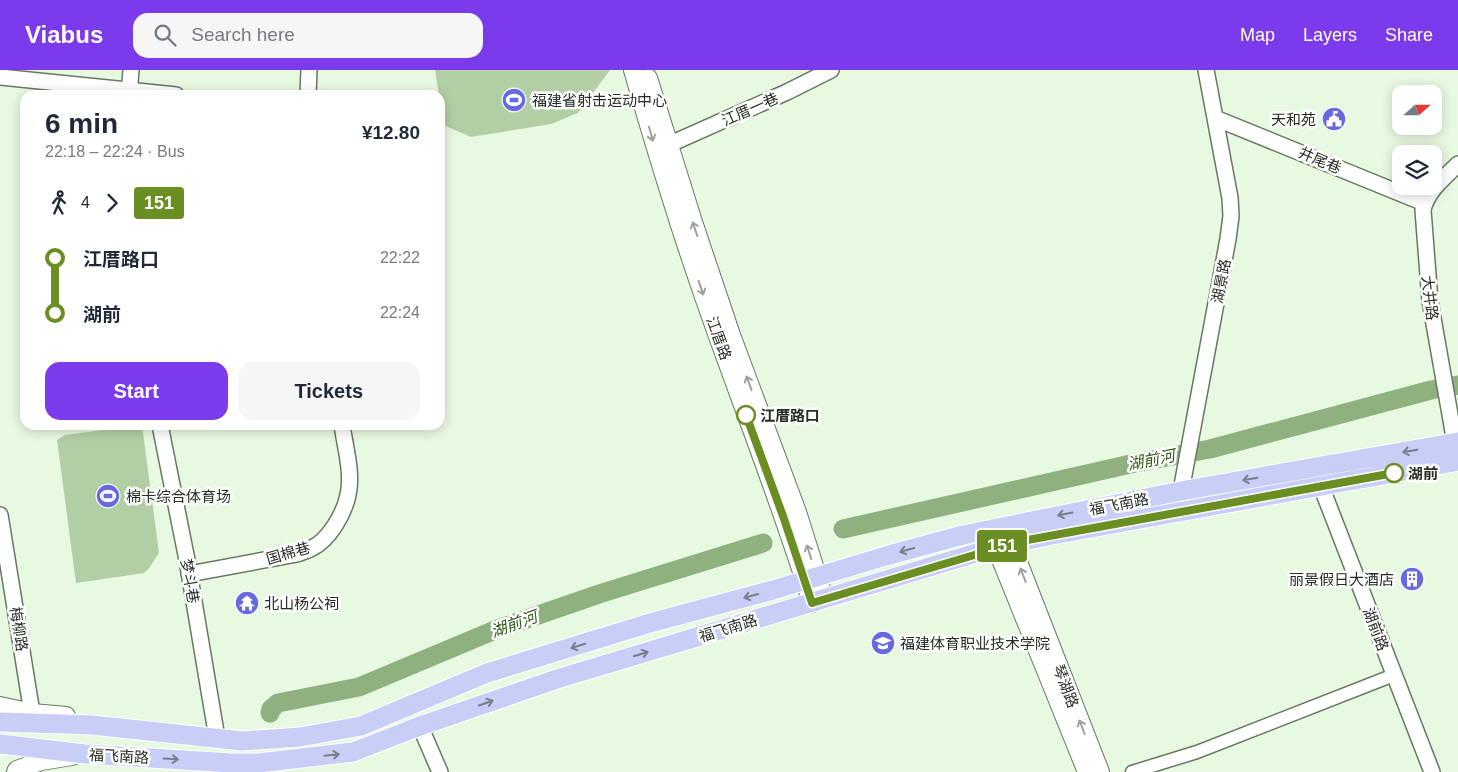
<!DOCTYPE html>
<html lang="en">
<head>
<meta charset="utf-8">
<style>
	body { margin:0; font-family:Arial,"Noto Sans SC",sans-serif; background:#f6f6f7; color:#1f2937; height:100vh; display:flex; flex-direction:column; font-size:19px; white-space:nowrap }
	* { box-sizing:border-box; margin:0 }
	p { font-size:16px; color:#747a83 }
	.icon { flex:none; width:28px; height:28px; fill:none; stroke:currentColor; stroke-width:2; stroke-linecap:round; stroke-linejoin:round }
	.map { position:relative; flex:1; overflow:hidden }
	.details { position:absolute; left:20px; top:20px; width:425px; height:340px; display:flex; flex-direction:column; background:#fff; border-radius:15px; box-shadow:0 2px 12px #0003 }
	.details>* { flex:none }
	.badge { padding:0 10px; border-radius:4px; font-size:18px; line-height:32px }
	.needle { width:32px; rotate:69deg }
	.buttons { position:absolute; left:1392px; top:15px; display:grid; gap:10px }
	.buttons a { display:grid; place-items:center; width:50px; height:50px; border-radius:10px; background:#fff; box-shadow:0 2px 12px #0003; font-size:25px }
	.map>.badge { position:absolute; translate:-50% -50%; box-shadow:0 0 0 2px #fff }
	.legs { display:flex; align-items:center; gap:8px; height:55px; padding:0 25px; font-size:16px }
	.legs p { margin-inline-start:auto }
	.summary { display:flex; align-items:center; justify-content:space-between; height:85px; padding:0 25px }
	h1 { font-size:28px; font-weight:600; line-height:38px }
	.button { display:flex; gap:10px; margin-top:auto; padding:10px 25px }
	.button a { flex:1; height:58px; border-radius:15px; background:#7c3aed; color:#fff; font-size:20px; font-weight:600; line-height:58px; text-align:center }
	.button a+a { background:#f6f6f7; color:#1f2937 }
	ul { padding:0 25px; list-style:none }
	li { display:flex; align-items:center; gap:18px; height:55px; font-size:19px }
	li i { display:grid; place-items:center; width:8px; height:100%; margin:0 6px; background:currentColor }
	li i::after { content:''; width:12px; height:12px; margin:-6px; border:4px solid; border-radius:50%; background:#fff }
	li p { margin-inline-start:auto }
	li:first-child i { background:linear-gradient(#0000 50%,currentColor 0) }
	li:last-child i { background:linear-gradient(currentColor 50%,#0000 0) }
	header { display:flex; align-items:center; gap:30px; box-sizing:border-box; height:70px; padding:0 25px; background:#7c3aed; color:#fff }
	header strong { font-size:24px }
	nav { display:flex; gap:28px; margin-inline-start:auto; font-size:18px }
	.search { width:350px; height:45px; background:#f6f6f7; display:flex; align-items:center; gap:12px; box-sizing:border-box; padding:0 18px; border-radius:15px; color:#747a83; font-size:19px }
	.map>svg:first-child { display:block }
</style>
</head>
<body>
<header>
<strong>Viabus</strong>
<div class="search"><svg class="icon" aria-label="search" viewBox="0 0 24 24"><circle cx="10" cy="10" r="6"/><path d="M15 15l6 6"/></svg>Search here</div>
<nav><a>Map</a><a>Layers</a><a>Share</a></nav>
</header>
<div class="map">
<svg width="1458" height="702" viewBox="0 0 1458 702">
	<rect width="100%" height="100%" fill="#e8f9e1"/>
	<path fill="#b2cea4" d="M435 0H610L578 43 551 54 471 67 443 55 440 25H439Z
		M142 355 159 483 149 498 144 503 76 513 57 370 65 365Z"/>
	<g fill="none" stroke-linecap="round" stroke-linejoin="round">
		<path stroke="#8fb07f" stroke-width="19" d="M843 459 1135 393 1210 379 1431 320 1458 315
			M270 643 271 639 278 633 359 617 495 560 599 524 763 473"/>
		<g stroke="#687761" stroke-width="15">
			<path id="minor" d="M1132 702 1197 682 1394 605"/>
		</g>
		<g stroke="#687761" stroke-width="18">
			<path id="tertiary" d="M0 7 176 25
				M129 25 131 0
				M308 25 309 0
				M1215 48 1424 133
				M668 75 787 22 831 0
				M160 355 187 490 217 668
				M1455 373 1430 231 1423 140C1427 121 1445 107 1458 94
				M1321 416 1432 702
				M1181 421 1228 169 1231 146 1230 128 1206 0
				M0 445 32 643
				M189 504 297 484C302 482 307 481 312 478 329 470 344 444 348 425 353 403 345 377 342 355
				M420 656 440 702"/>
		</g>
		<g stroke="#687761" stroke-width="20">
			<path id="secondary" d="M633 0C654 73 676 146 701 218 737 323 779 426 812 533
				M648 8 693 152 731 265 797 442 824 528
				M1011 474 1100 702
				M996 477 1087 702
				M0 636 32 643 66 646
				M16 702 17 700 41 691 72 686"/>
		</g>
		<g stroke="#fff" stroke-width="21">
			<path id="primary" d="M0 652 92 655 242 671 300 667 361 656 487 603 650 553 773 520 889 485 963 465 1181 421 1458 372
				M0 674 85 684 232 693H259L353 682 420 656 557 609 996 477 1047 466 1458 391"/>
		</g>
		<use href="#minor" stroke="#fff" stroke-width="12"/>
		<use href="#tertiary" stroke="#fff" stroke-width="15"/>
		<use href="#secondary" stroke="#fff" stroke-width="18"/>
		<use href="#primary" stroke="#c9cef7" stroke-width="19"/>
	</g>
	<defs><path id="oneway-shaft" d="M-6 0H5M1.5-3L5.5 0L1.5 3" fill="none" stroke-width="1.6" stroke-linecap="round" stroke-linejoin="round" transform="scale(1.25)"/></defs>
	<g stroke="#9da09c">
		<use href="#oneway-shaft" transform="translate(651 64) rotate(74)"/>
		<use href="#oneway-shaft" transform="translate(695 159) rotate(-109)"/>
		<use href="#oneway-shaft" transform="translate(701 218) rotate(71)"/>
		<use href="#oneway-shaft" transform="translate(749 313) rotate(-110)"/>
		<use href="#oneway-shaft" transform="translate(809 482) rotate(-108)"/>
		<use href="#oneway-shaft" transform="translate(1023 505) rotate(-111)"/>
		<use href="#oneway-shaft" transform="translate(1082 657) rotate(-111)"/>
	</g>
	<g stroke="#787e8d">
		<use href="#oneway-shaft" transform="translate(1410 381) rotate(170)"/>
		<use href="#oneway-shaft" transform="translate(1250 409) rotate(170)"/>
		<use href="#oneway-shaft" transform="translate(1065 444) rotate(169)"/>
		<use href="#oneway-shaft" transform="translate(907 480) rotate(165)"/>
		<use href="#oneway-shaft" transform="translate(751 526) rotate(165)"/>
		<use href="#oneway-shaft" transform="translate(578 576) rotate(163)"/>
		<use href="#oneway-shaft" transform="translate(641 584) rotate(-17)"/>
		<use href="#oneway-shaft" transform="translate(486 633) rotate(-19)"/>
		<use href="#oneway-shaft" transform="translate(332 685) rotate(-6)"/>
		<use href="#oneway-shaft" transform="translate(171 689) rotate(3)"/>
	</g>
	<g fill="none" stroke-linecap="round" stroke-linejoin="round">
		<g stroke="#fff" stroke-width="11">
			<path id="line-1" d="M746 345 783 446 812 533 1022 471 1394 403"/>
		</g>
		<use href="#line-1" stroke="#6b8e23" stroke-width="8"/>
	</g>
	<defs>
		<g id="stadium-disc" transform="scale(1.25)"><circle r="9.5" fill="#6669e2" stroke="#fff"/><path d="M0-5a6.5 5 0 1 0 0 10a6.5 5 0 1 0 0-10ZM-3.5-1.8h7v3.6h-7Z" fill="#fff"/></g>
		<g id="civic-disc" transform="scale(1.25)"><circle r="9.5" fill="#6669e2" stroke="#fff"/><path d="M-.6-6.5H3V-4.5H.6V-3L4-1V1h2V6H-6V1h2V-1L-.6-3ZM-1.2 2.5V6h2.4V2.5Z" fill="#fff"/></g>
		<g id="building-disc" transform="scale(1.25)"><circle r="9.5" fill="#6669e2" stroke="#fff"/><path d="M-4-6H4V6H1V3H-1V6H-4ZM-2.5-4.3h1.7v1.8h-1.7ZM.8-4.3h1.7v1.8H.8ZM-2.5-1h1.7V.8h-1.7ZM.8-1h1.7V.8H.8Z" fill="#fff"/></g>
		<g id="temple-disc" transform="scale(1.25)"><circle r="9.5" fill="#6669e2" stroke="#fff"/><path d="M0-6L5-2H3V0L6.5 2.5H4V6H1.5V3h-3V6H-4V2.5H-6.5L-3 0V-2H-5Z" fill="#fff"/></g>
		<g id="university-disc" transform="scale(1.25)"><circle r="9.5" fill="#6669e2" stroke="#fff"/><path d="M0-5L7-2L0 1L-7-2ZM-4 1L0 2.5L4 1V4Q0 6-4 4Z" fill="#fff"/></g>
	</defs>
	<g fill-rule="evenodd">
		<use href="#stadium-disc" x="514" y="30"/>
		<use href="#civic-disc" x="1334" y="49"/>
		<use href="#stadium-disc" x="108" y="426"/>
		<use href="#building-disc" x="1412" y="509"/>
		<use href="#temple-disc" x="247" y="533"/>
		<use href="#university-disc" x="883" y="573"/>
	</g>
	<g fill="#fff" stroke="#6b8e23" stroke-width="2.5">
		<circle cx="746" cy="345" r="9"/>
		<circle cx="1394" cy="403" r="9"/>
	</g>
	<g text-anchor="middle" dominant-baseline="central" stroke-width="5" stroke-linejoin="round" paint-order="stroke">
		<g font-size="15" fill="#262d23" stroke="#fff" text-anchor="start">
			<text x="532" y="30">福建省射击运动中心</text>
			<text x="1316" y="49" text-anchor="end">天和苑</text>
			<text x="126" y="426">棉卡综合体育场</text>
			<text x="1394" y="509" text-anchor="end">丽景假日大酒店</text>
			<text x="264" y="533">北山杨公祠</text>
			<text x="900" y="573">福建体育职业技术学院</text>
		</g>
		<g font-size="15" fill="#262d23" stroke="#fff">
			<text transform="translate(750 39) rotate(-24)">江厝一巷</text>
			<text transform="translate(1320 90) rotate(23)">井尾巷</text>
			<text transform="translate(1221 211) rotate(-79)">湖景路</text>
			<text transform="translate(1430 228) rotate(83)">大井路</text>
			<text transform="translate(719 268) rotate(70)">江厝路</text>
			<text transform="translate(1119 434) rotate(-11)">福飞南路</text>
			<text transform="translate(288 483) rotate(-16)">国棉巷</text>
			<text transform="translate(190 511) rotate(80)">梦斗巷</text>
			<text transform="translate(728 558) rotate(-17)">福飞南路</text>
			<text transform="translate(19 559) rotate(81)">梅柳路</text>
			<text transform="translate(1376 559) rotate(69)">湖前路</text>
			<text transform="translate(1066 616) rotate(69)">琴湖路</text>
			<text transform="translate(119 686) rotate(3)">福飞南路</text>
		</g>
		<g font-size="15" font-weight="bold" fill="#262d23" stroke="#fff" text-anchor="start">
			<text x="760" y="345">江厝路口</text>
			<text x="1408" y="403">湖前</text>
		</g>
		<g font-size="16" font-style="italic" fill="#2e5813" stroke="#fff">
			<text transform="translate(1151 390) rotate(-11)">湖前河</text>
			<text transform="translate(514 554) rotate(-20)">湖前河</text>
		</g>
	</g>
</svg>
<div class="buttons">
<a><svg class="needle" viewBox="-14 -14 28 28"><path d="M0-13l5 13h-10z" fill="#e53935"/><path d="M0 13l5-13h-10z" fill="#747a83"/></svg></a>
<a><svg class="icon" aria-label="layers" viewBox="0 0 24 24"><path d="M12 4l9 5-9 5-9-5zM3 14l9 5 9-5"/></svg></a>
</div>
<b class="badge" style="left:1002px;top:476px;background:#6b8e23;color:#fff">151</b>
<section class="details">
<div class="summary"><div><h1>6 min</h1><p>22:18 – 22:24 · Bus</p></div><b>¥12.80</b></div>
<div class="legs"><svg class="icon" aria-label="walk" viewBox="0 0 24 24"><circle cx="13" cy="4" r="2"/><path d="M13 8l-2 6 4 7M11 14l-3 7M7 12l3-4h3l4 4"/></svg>4<svg class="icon" aria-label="forward" viewBox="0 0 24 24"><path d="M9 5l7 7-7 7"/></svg><b class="badge" style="background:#6b8e23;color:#fff">151</b></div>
<ul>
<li><i style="color:#6b8e23"></i><b>江厝路口</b><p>22:22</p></li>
<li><i style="color:#6b8e23"></i><b>湖前</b><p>22:24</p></li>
</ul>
<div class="button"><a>Start</a><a>Tickets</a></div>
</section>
</div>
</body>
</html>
